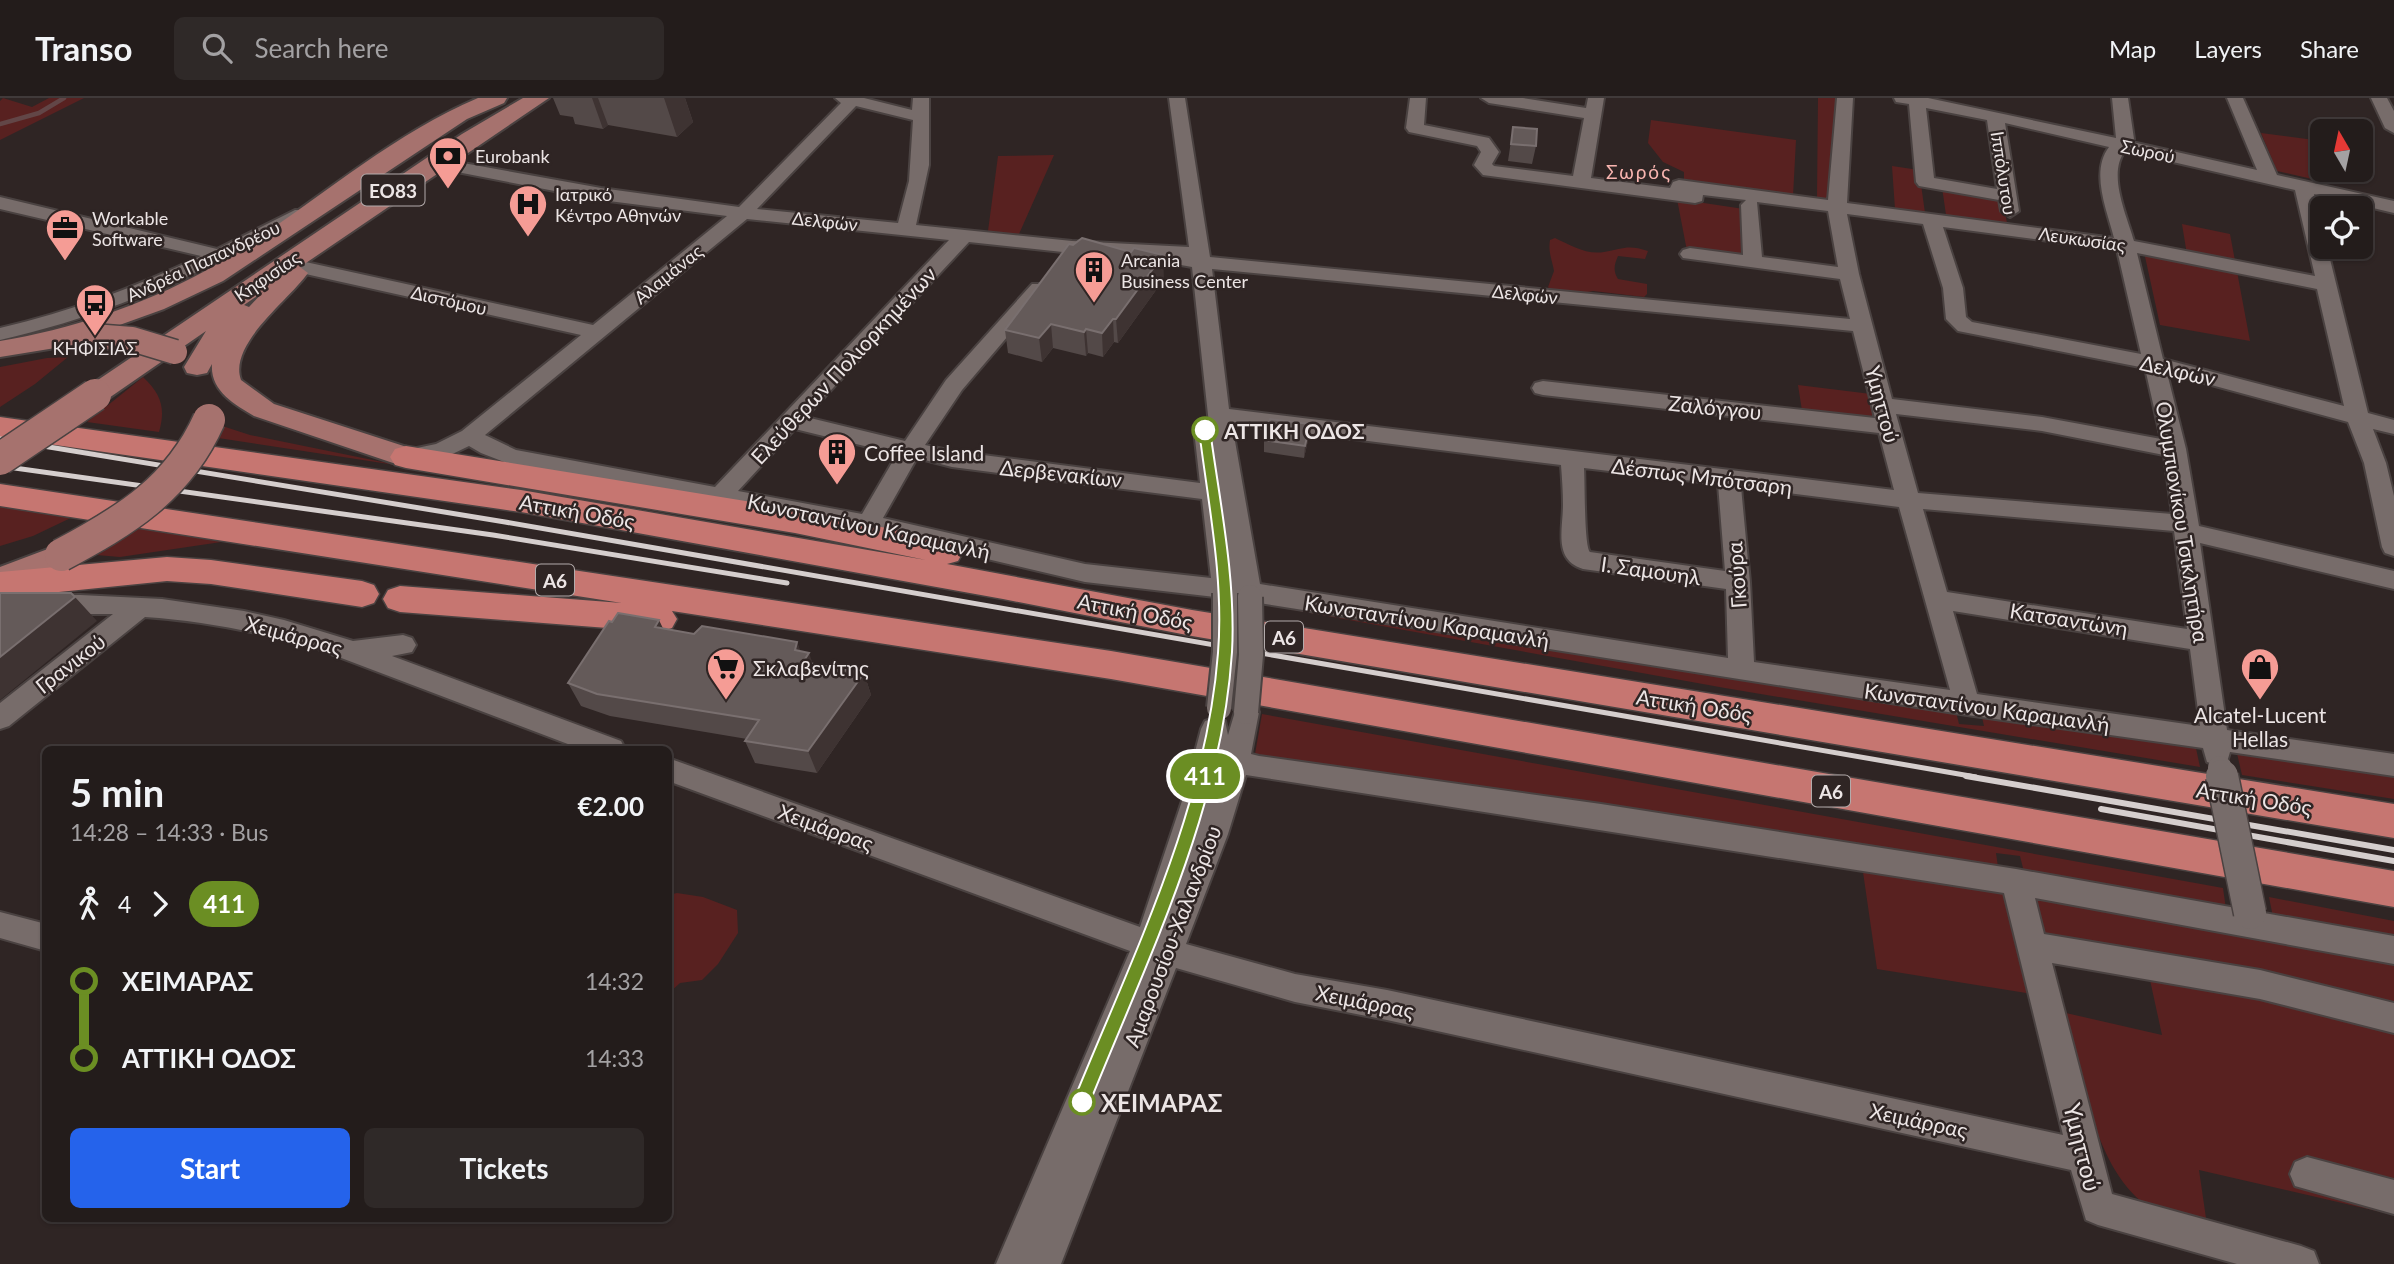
<!DOCTYPE html>
<html lang="en">
<head>
<meta charset="utf-8">
<style>
	body { margin:0; font-family:Lato,sans-serif; background:#2f2928; color:#f1f3f6; height:100vh; display:flex; flex-direction:column; font-size:26px; white-space:nowrap }
	* { box-sizing:border-box; margin:0 }
	p { font-size:23px; color:#a3a1a3 }
	.icon { flex:none; width:38px; height:38px; fill:none; stroke:currentColor; stroke-width:2; stroke-linecap:round; stroke-linejoin:round }
	.map { position:relative; flex:1; overflow:hidden }
	.side { position:absolute; left:42px; top:648px; width:630px; height:476px; display:flex; flex-direction:column; background:#231c1b; border-radius:10px; box-shadow:0 2px 5px #0004,0 0 0 2px #403a3a }
	.side>* { flex:none }
	.badge { padding:0 14px; border-radius:23px; font-size:24px; line-height:46px }
	.needle { width:46px; rotate:351deg }
	.fabs { position:absolute; left:2310px; top:21px; display:grid; gap:14px }
	.fabs a { display:grid; place-items:center; width:63px; height:63px; border-radius:10px; background:#231c1b; box-shadow:0 2px 5px #0004,0 0 0 2px #403a3a; font-size:35px }
	.map>.badge { position:absolute; translate:-50% -50%; box-shadow:0 0 0 4px #fff }
	.legs { display:flex; align-items:center; gap:10px; height:77px; padding:0 28px; font-size:23px }
	.legs p { margin-inline-start:auto }
	.head { display:flex; align-items:center; justify-content:space-between; height:119px; padding:0 28px }
	h1 { font-size:38px; font-weight:700; line-height:52px }
	.action { display:flex; gap:14px; margin-top:auto; padding:14px 28px }
	.action a { flex:1; height:80px; border-radius:10px; background:#2563eb; color:#fff; font-size:28px; font-weight:700; line-height:80px; text-align:center }
	.action a+a { background:#2f2928; color:#f1f3f6 }
	ul { padding:0 28px; list-style:none }
	li { display:flex; align-items:center; gap:24px; height:77px; font-size:26px }
	li i { display:grid; place-items:center; width:10px; height:100%; margin:0 9px; background:currentColor }
	li i::after { content:''; width:18px; height:18px; margin:-9px; border:5px solid; border-radius:50%; background:#231c1b }
	li p { margin-inline-start:auto }
	li:first-child i { background:linear-gradient(#0000 50%,currentColor 0) }
	li:last-child i { background:linear-gradient(currentColor 50%,#0000 0) }
	header { display:flex; align-items:center; gap:42px; box-sizing:border-box; height:98px; padding:0 35px; background:#231c1b; border-bottom:2px solid #403a3a }
	header strong { font-size:33px }
	nav { display:flex; gap:38px; margin-inline-start:auto; font-size:24px }
	.search { width:490px; height:63px; background:#2f2928; display:flex; align-items:center; gap:18px; box-sizing:border-box; padding:0 24px; border-radius:10px; color:#a3a1a3; font-size:26px }
	.map>svg:first-child { display:block }
</style>
</head>
<body>
<header>
<strong>Transo</strong>
<div class="search"><svg class="icon" aria-label="search" viewBox="0 0 24 24"><circle cx="10" cy="10" r="6"/><path d="M15 15l6 6"/></svg>Search here</div>
<nav><a>Map</a><a>Layers</a><a>Share</a></nav>
</header>
<div class="map">
<svg width="2394" height="1166" viewBox="0 0 2394 1166">
	<rect width="100%" height="100%" fill="#2f2524"/>
	<path fill="#582120" d="M3 0 32 9 49 0H84L0 42V3Z
		M1818 0H1836L1828 102 1817 100Z
		M1651 22 1796 42 1793 98 1684 81V74L1663 64 1648 45Z
		M2261 35 2322 43V72H2334V86L2277 73Z
		M1054 57 1019 136 988 133 998 58Z
		M1892 68 1919 72 1925 115 1895 111Z
		M1942 89 2002 99 2007 125 1946 117Z
		M1677 101 1744 111 1746 161 1687 153Z
		M2182 126 2230 136 2250 243 2160 227 2144 154 2188 163Z
		M1555 140C1570 147 1586 157 1604 154 1622 151 1628 146 1648 153L1645 161 1618 158C1614 167 1613 173 1618 181L1647 186V196L1644 199 1593 193 1571 197 1552 194 1548 189 1554 173C1552 161 1548 155 1550 142Z
		M68 259 35 286 0 309V269L47 260Z
		M143 279C161 296 166 310 159 334L87 324Z
		M1798 287 1871 296 1877 328 1803 319Z
		M210 324 250 337 402 368 205 338Z
		M0 404 79 416 33 438 0 448Z
		M125 423 228 443 120 459 73 455Z
		M1266 501 1954 606 1959 626 1984 628 1980 610 2194 641 2200 669 1725 590 1266 507Z
		M1262 616 2223 790 2226 811 2024 774 2020 758 1996 755 1998 769 1255 656Z
		M2235 647 2394 671V701L2242 677Z
		M1863 774 2009 796 2038 897 1877 871Z
		M2030 793 2394 861V1117L2199 1072 2207 1127C2190 1122 2165 1120 2150 1110 2094 1073 2082 977 2066 915L2162 937 2145 859 2045 845Z
		M677 795 703 799 737 812 738 835 718 866 702 882 680 885 669 895V797Z
		M2269 799 2394 823V842L2273 819Z"/>
	<g fill="none" stroke-linecap="round" stroke-linejoin="round">
		<path stroke="#624647" stroke-width="4.5" d="M0 26 39 15 64 0"/>
		<g stroke="#4a4241" stroke-width="4">
			<path id="minor" d="M835 0H864L912 12 913 0H929V67L916 127 1072 143 1189 149 1169 0H1185L1210 159 1850 221 1840 181 1683 160 1680 156 1683 152 1690 150 1743 157 1741 107 1746 102 1703 97 1702 103 1695 105 1483 77 1474 67 1481 54 1477 48 1409 34 1406 30 1410 0H1426L1424 27 1489 40 1499 54 1492 66 1494 68 1573 78 1584 20 1489 5 1481 0H1523L1586 10 1588 0H1604L1591 80 1670 90 1673 84 1679 82 1828 102 1837 0H1853L1847 105 2114 140C2107 112 2090 74 2109 49L2005 25 2019 113 2010 119 2001 113 1999 102 1919 88 1916 84 1909 6 1896 4 1894 0H1928L2116 40 2112 0H2128L2134 41 2132 44 2257 72 2227 0H2243L2277 77 2394 103V115L2314 96 2322 128V149H2327L2368 315 2394 322V336L2373 331 2386 365 2394 398V458L2385 455 2382 449 2364 365 2348 324 2167 275 2186 351 2199 428 2394 473V491L2200 445 2227 632 2394 656V678L2230 654 2227 664 2217 667 2207 664 2203 650 1967 617 1259 505 1250 508 1241 505 1239 502 1225 504 1215 499 1085 484 868 433 512 367 481 355 469 348C449 358 421 371 398 364L395 359 398 354 436 346 462 333 581 237 301 175 291 169 301 163 593 227 727 118 601 102 452 73 446 72 443 68 446 64 452 63 601 90 739 109 841 5ZM856 8 913 22 909 83 898 125 757 111ZM1926 10 1987 22 1997 91 1934 80ZM2125 53 2295 92 2315 178 2134 143C2127 118 2107 76 2125 53ZM1757 104 1828 113 1838 169 1762 159ZM1847 116 1923 126 1943 190 1946 221 1958 233 2145 270 2161 341 2042 319 1892 301 1859 176ZM747 121 949 142 715 389 516 352 485 337ZM1943 129 2117 152 2141 256 1972 224 1966 219 1963 190ZM969 144 1072 155 1180 160 1178 163 1181 167 1192 169 1209 326 1197 327 1194 332 1200 385 952 353 925 347 962 292 1049 190 1046 186H1032L946 282 905 343 806 319ZM2137 155 2317 191 2344 308 2163 261ZM1212 171 1853 233 1875 320 1543 283 1535 285 1532 290 1535 295 1543 297 1879 335 1894 392 1229 311ZM1896 316 2042 333 2164 357 2172 416 1918 395ZM1232 326 1561 367C1562 380 1563 394 1563 407 1563 431 1553 462 1583 471L1726 491 1728 560 1260 486ZM795 331 897 356 862 416 738 393ZM917 360 952 369 1202 401 1211 480 1085 466 883 420ZM1584 370 1718 386 1725 473 1590 454C1584 448 1585 384 1584 370ZM1741 389 1899 409 1950 592 1754 564 1750 484ZM1923 411 2174 433 2187 531 1947 494ZM1953 513 2190 551 2200 628 1977 596Z
				M2371 0H2387L2394 13V35L2385 30Z
				M0 99 217 151 295 112H309L311 116 309 120C207 171 112 217 0 242V230C70 214 136 189 201 158L0 111Z
				M80 497 162 501 244 513 284 522 353 543 403 537 412 540 416 547 412 554 392 558 621 643 625 651H581L315 550C260 534 203 523 145 519L9 628 0 631V605L113 516H0V498Z
				M1246 603 1255 607 1259 614 1251 656 1259 658 1601 706 2016 771 2394 838V866L2035 800 2044 836 2260 872 2394 905V935L2260 901 2052 865 2112 1096 2301 1148 2314 1153 2319 1166H2237L2098 1127 2086 1122 2071 1072 1387 922 1295 904 1176 870 1061 1166H996L1130 853 668 683V660L1140 829 1183 700 1201 631 1205 623 1215 620 1225 623 1228 637 1237 607ZM1246 677 2004 795 2063 1037 1387 892 1295 876 1186 846 1228 736Z
				M0 814 46 826V853L0 840Z
				M2307 1059 2394 1082V1116L2295 1088 2290 1076 2295 1064Z"/>
		</g>
		<g stroke="#4a4241" stroke-width="4">
			<path id="major" d="M478 0H507L504 5 467 21 223 183 164 211 89 238 86 245 0 259V243C69 232 143 207 205 173 298 121 379 42 478 0Z
				M523 0H549L300 169 308 175C289 202 228 246 241 282L274 306 416 352 420 359 416 366 406 369 396 366 254 318C234 306 210 293 212 266L207 275 197 277 187 275 184 269 206 233 106 302 96 305 86 302 82 296 86 290 462 36ZM263 194 249 209 244 207Z
				M61 446 72 449 76 457 72 465 0 492V469Z"/>
		</g>
		<g stroke="#4a4241" stroke-width="3">
			<path id="highway" d="M0 319 521 392 926 462 795 435 406 370 395 367 390 359 395 351 406 348 795 411 958 445 963 454 958 463 947 466 1192 512 2394 706V740L1192 538 1003 501 521 414 0 339Z
				M0 386 1111 553 2394 773V809L1111 581 672 513 677 521 672 530 659 534 400 514 388 510 383 501 388 492 400 488 622 505 0 408Z
				M167 459 211 462 362 483 374 487 379 496 374 505 362 509 211 486 167 483 0 500V474Z"/>
		</g>
		<use href="#minor" fill="#776c6a" fill-rule="evenodd"/>
		<use href="#major" fill="#a6726e" fill-rule="evenodd"/>
		<use href="#highway" fill="#c67671" fill-rule="evenodd"/>
		<path stroke="#d5cecd" stroke-width="5" d="M0 341 505 424 1976 679
			M0 368 493 437 787 485"/>
		<path stroke="#d5cecd" stroke-width="6" d="M1966 678 2394 752
			M2101 711 2394 763"/>
		<g stroke="#4a4241" stroke-width="28" stroke-linecap="butt">
			<path id="minor-bridge-far1" d="M1219 610 1225 554V495
				M1246 614 1251 557 1250 499
				M2220 670 2222 679"/>
		</g>
		<g stroke="#4a4241" stroke-width="35" stroke-linecap="butt">
			<path id="minor-bridge" d="M2222 678 2250 815"/>
		</g>
		<g stroke="#4a4241" stroke-width="27" stroke-linecap="butt">
			<path id="major-bridge-far1" d="M93 238 132 241 175 254
				M92 298 96 296"/>
		</g>
		<g stroke="#4a4241" stroke-width="35" stroke-linecap="butt">
			<path id="major-bridge" d="M0 361 95 297
				M61 457C125 423 178 391 209 322"/>
		</g>
		<use href="#minor-bridge-far1" stroke="#776c6a" stroke-width="24"/>
		<use href="#minor-bridge" stroke="#776c6a" stroke-width="32"/>
		<use href="#major-bridge-far1" stroke="#a6726e" stroke-width="24"/>
		<use href="#major-bridge" stroke="#a6726e" stroke-width="32"/>
	</g>
	<path fill="#534948" d="M553 0H685L693 24 677 39 608 27 603 31 575 26 573 19 560 17Z
		M1513 29 1536 48 1532 66 1508 63Z
		M1164 181 1118 245 1114 244 1103 259 1088 255 1086 258 1053 250 1042 264 1008 255 1005 232Z
		M1309 338 1304 360 1264 354V342Z
		M663 531 694 536 797 544 800 553 812 565 864 575 871 597 817 675 755 665 745 643 747 641 610 618 581 608 568 585Z"/>
	<path fill="#3e3332" d="M592 0H598L608 27 603 31Z
		M664 0H685L693 24 677 39Z
		M1163 157 1164 181 1118 245 1116 221Z
		M1113 221 1114 244 1103 259 1102 235Z
		M1051 226 1053 250 1042 264 1039 240Z
		M1086 231 1088 255 1086 258 1084 234Z
		M1310 326 1309 338 1304 360 1305 348Z
		M75 499 97 523 0 602V559Z
		M659 522 670 545 655 529Z
		M797 544 804 563 809 555 817 578 811 587 795 552Z
		M864 575 871 597 817 675 808 653Z"/>
	<path fill="#645a59" stroke="#796f6f" stroke-width="2" d="M1513 29 1537 31 1536 48 1511 46Z
		M1082 140 1131 154 1134 150 1163 157 1116 221H1113L1102 235 1086 231 1084 234 1051 226 1039 240 1005 232 1069 146 1073 147Z
		M1270 321 1310 326 1305 348 1264 342Z
		M0 495H71L75 499 0 559Z
		M618 515 659 522 655 529 694 536 702 528 797 544 795 552 809 555 803 564 864 575 808 653 745 643 759 622 597 596 568 585 609 523 612 524Z"/>
	<path fill="#6b8e23" stroke="#fff" stroke-width="2" d="M1205 328 1210 332C1220 405 1236 481 1232 554 1222 712 1148 860 1090 1004L1088 1010 1082 1012 1076 1010 1073 1004C1132 859 1206 712 1218 555 1224 481 1208 405 1199 332Z"/>
	<defs>
		<g id="bank-pin" transform="scale(2.0125)"><path d="M0 17L-7.5 6A9.5 9.5 0 1 1 7.5 6Z" fill="#f59c95" stroke="#2f2524"/><path d="M-6-4H6V4H-6ZM0-2.3a2.3 2.3 0 1 0 0 4.6a2.3 2.3 0 1 0 0-4.6Z" fill="#111"/></g>
		<g id="hospital-pin" transform="scale(2.0125)"><path d="M0 17L-7.5 6A9.5 9.5 0 1 1 7.5 6Z" fill="#f59c95" stroke="#2f2524"/><path d="M-5-5h3v3.5h4V-5h3V5h-3V1.5h-4V5h-3Z" fill="#111"/></g>
		<g id="office-pin" transform="scale(2.0125)"><path d="M0 17L-7.5 6A9.5 9.5 0 1 1 7.5 6Z" fill="#f59c95" stroke="#2f2524"/><path d="M-6-3h4V-5.5h4V-3h4V5H-6ZM-1-4.5V-3h2v-1.5ZM-6 0V1H6V0Z" fill="#111"/></g>
		<g id="building-pin" transform="scale(2.0125)"><path d="M0 17L-7.5 6A9.5 9.5 0 1 1 7.5 6Z" fill="#f59c95" stroke="#2f2524"/><path d="M-4-6H4V6H1V3H-1V6H-4ZM-2.5-4.3h1.7v1.8h-1.7ZM.8-4.3h1.7v1.8H.8ZM-2.5-1h1.7V.8h-1.7ZM.8-1h1.7V.8H.8Z" fill="#111"/></g>
		<g id="bus-pin" transform="scale(2.0125)"><path d="M0 17L-7.5 6A9.5 9.5 0 1 1 7.5 6Z" fill="#f59c95" stroke="#2f2524"/><path d="M-5-6H5V4H4V6H2V4H-2V6H-4V4H-5ZM-3.5-4V0h7V-4ZM-3.5 1.2v1.5H-2V1.2ZM2 1.2v1.5H3.5V1.2Z" fill="#111"/></g>
		<g id="supermarket-pin" transform="scale(2.0125)"><path d="M0 17L-7.5 6A9.5 9.5 0 1 1 7.5 6Z" fill="#f59c95" stroke="#2f2524"/><path d="M-6-5.5h2.5l.6 2H6L4.5 2H-2.5L-4.4-4H-6ZM-1.5 3.2a1.3 1.3 0 1 0 .1 0ZM3 3.2a1.3 1.3 0 1 0 .1 0Z" fill="#111"/></g>
		<g id="shop-pin" transform="scale(2.0125)"><path d="M0 17L-7.5 6A9.5 9.5 0 1 1 7.5 6Z" fill="#f59c95" stroke="#2f2524"/><path d="M-5-2.5h2.3a2.7 3.5 0 0 1 5.4 0H5L5.5 6h-11ZM-1.5-2.5h3a1.5 2.3 0 0 0-3 0Z" fill="#111"/></g>
	</defs>
	<g fill-rule="evenodd">
		<use href="#bank-pin" x="448" y="58"/>
		<use href="#hospital-pin" x="528" y="106"/>
		<use href="#office-pin" x="65" y="130"/>
		<use href="#building-pin" x="1094" y="172"/>
		<use href="#bus-pin" x="95" y="205"/>
		<use href="#building-pin" x="837" y="354"/>
		<use href="#supermarket-pin" x="726" y="569"/>
		<use href="#shop-pin" x="2260" y="569"/>
	</g>
	<g fill="#fff" stroke="#6b8e23" stroke-width="3.5">
		<circle cx="1205" cy="332" r="12"/>
		<circle cx="1082" cy="1004" r="12"/>
	</g>
	<g text-anchor="middle" dominant-baseline="central" stroke-width="5" stroke-linejoin="round" paint-order="stroke">
		<g font-size="18" fill="#ece5e5" stroke="#2f2524">
			<text transform="translate(2148 53) rotate(12)">Σωρού</text>
			<text transform="translate(2004 75) rotate(81)">Ιππόλυτου</text>
			<text transform="translate(825 123) rotate(6)">Δελφών</text>
			<text transform="translate(2082 141) rotate(8)">Λευκωσίας</text>
			<text transform="translate(203 163) rotate(-25)">Ανδρέα Παπανδρέου</text>
			<text transform="translate(668 176) rotate(-39)">Αλαμάνας</text>
			<text transform="translate(267 178) rotate(-34)">Κηφισίας</text>
			<text transform="translate(1525 196) rotate(6)">Δελφών</text>
			<text transform="translate(449 202) rotate(13)">Διστόμου</text>
		</g>
		<g font-size="18" fill="#ece5e5" stroke="#2f2524" text-anchor="start">
			<text x="475" y="58">Eurobank</text>
			<text x="555" y="96">Ιατρικό<tspan x="555" dy="21">Κέντρο Αθηνών</tspan></text>
			<text x="92" y="120">Workable<tspan x="92" dy="21">Software</tspan></text>
			<text x="1121" y="162">Arcania<tspan x="1121" dy="21">Business Center</tspan></text>
			<text x="95" y="250" text-anchor="middle">ΚΗΦΙΣΙΑΣ</text>
		</g>
		<g font-size="19" letter-spacing="2" fill="#f9b5b0" stroke="#2f2524">
			<text x="1639" y="73">Σωρός</text>
		</g>
		<g fill="#2f2524" stroke="#b3abab" stroke-width="2">
			<rect x="361.5" y="76.5" width="63" height="31" rx="5"/>
			<rect x="536" y="466.5" width="38" height="31" rx="5"/>
			<rect x="1265" y="523.5" width="38" height="31" rx="5"/>
			<rect x="1812" y="677.5" width="38" height="31" rx="5"/>
		</g>
		<g font-size="19" font-weight="bold" fill="#ece5e5">
			<text x="393" y="92">ΕΟ83</text>
			<text x="555" y="482">Α6</text>
			<text x="1284" y="539">Α6</text>
			<text x="1831" y="693">Α6</text>
		</g>
		<g font-size="21" fill="#ece5e5" stroke="#2f2524">
			<text transform="translate(843 267) rotate(-47)">Ελεύθερων Πολιορκημένων</text>
			<text transform="translate(2178 272) rotate(13)">Δελφών</text>
			<text transform="translate(1883 306) rotate(75)">Υμηττού</text>
			<text transform="translate(1715 309) rotate(6)">Ζαλόγγου</text>
			<text transform="translate(1061 375) rotate(6)">Δερβενακίων</text>
			<text transform="translate(1702 378) rotate(7)">Δέσπως Μπότσαρη</text>
			<text transform="translate(577 413) rotate(10)">Αττική Οδός</text>
			<text transform="translate(2183 424) rotate(81)">Ολυμπιονίκου Τσικλητήρα</text>
			<text transform="translate(869 428) rotate(12)">Κωνσταντίνου Καραμανλή</text>
			<text transform="translate(1651 472) rotate(8)">Ι. Σαμουηλ</text>
			<text transform="translate(1736 477) rotate(-94)">Γκούρα</text>
			<text transform="translate(1135 513) rotate(11)">Αττική Οδός</text>
			<text transform="translate(2069 521) rotate(9)">Κατσαντώνη</text>
			<text transform="translate(1427 523) rotate(9)">Κωνσταντίνου Καραμανλή</text>
			<text transform="translate(294 537) rotate(15)">Χειμάρρας</text>
			<text transform="translate(70 565) rotate(-38)">Γρανικού</text>
			<text transform="translate(1694 607) rotate(9)">Αττική Οδός</text>
			<text transform="translate(1987 609) rotate(8)">Κωνσταντίνου Καραμανλή</text>
			<text transform="translate(2254 700) rotate(9)">Αττική Οδός</text>
			<text transform="translate(826 729) rotate(20)">Χειμάρρας</text>
			<text transform="translate(1172 838) rotate(-69)">Αμαρουσίου-Χαλανδρίου</text>
			<text transform="translate(1365 903) rotate(11)">Χειμάρρας</text>
			<text transform="translate(1919 1022) rotate(12)">Χειμάρρας</text>
		</g>
		<g font-size="21" font-weight="bold" fill="#ece5e5" stroke="#2f2524" text-anchor="start">
			<text x="1224" y="332">ΑΤΤΙΚΗ ΟΔΟΣ</text>
		</g>
		<g font-size="21" fill="#ece5e5" stroke="#2f2524" text-anchor="start">
			<text x="864" y="354">Coffee Island</text>
			<text x="753" y="569">Σκλαβενίτης</text>
			<text x="2260" y="616" text-anchor="middle">Alcatel-Lucent<tspan x="2260" dy="24">Hellas</tspan></text>
		</g>
		<g font-size="24" font-weight="bold" fill="#ece5e5" stroke="#2f2524" text-anchor="start">
			<text x="1101" y="1004">ΧΕΙΜΑΡΑΣ</text>
		</g>
		<g font-size="24" fill="#ece5e5" stroke="#2f2524">
			<text transform="translate(2083 1049) rotate(76)">Υμηττού</text>
		</g>
	</g>
</svg>
<div class="fabs">
<a><svg class="needle" viewBox="-14 -14 28 28"><path d="M0-13l5 13h-10z" fill="#e53935"/><path d="M0 13l5-13h-10z" fill="#a3a1a3"/></svg></a>
<a><svg class="icon" aria-label="locate" viewBox="0 0 24 24"><circle cx="12" cy="12" r="6"/><path d="M12 2v4M12 18v4M2 12h4M18 12h4"/></svg></a>
</div>
<b class="badge" style="left:1205px;top:678px;background:#6b8e23;color:#fff">411</b>
<section class="side">
<div class="head"><div><h1>5 min</h1><p>14:28 – 14:33 · Bus</p></div><b>€2.00</b></div>
<div class="legs"><svg class="icon" aria-label="walk" viewBox="0 0 24 24"><circle cx="13" cy="4" r="2"/><path d="M13 8l-2 6 4 7M11 14l-3 7M7 12l3-4h3l4 4"/></svg>4<svg class="icon" aria-label="forward" viewBox="0 0 24 24"><path d="M9 5l7 7-7 7"/></svg><b class="badge" style="background:#6b8e23;color:#fff">411</b></div>
<ul>
<li><i style="color:#6b8e23"></i><b>ΧΕΙΜΑΡΑΣ</b><p>14:32</p></li>
<li><i style="color:#6b8e23"></i><b>ΑΤΤΙΚΗ ΟΔΟΣ</b><p>14:33</p></li>
</ul>
<div class="action"><a>Start</a><a>Tickets</a></div>
</section>
</div>
</body>
</html>
